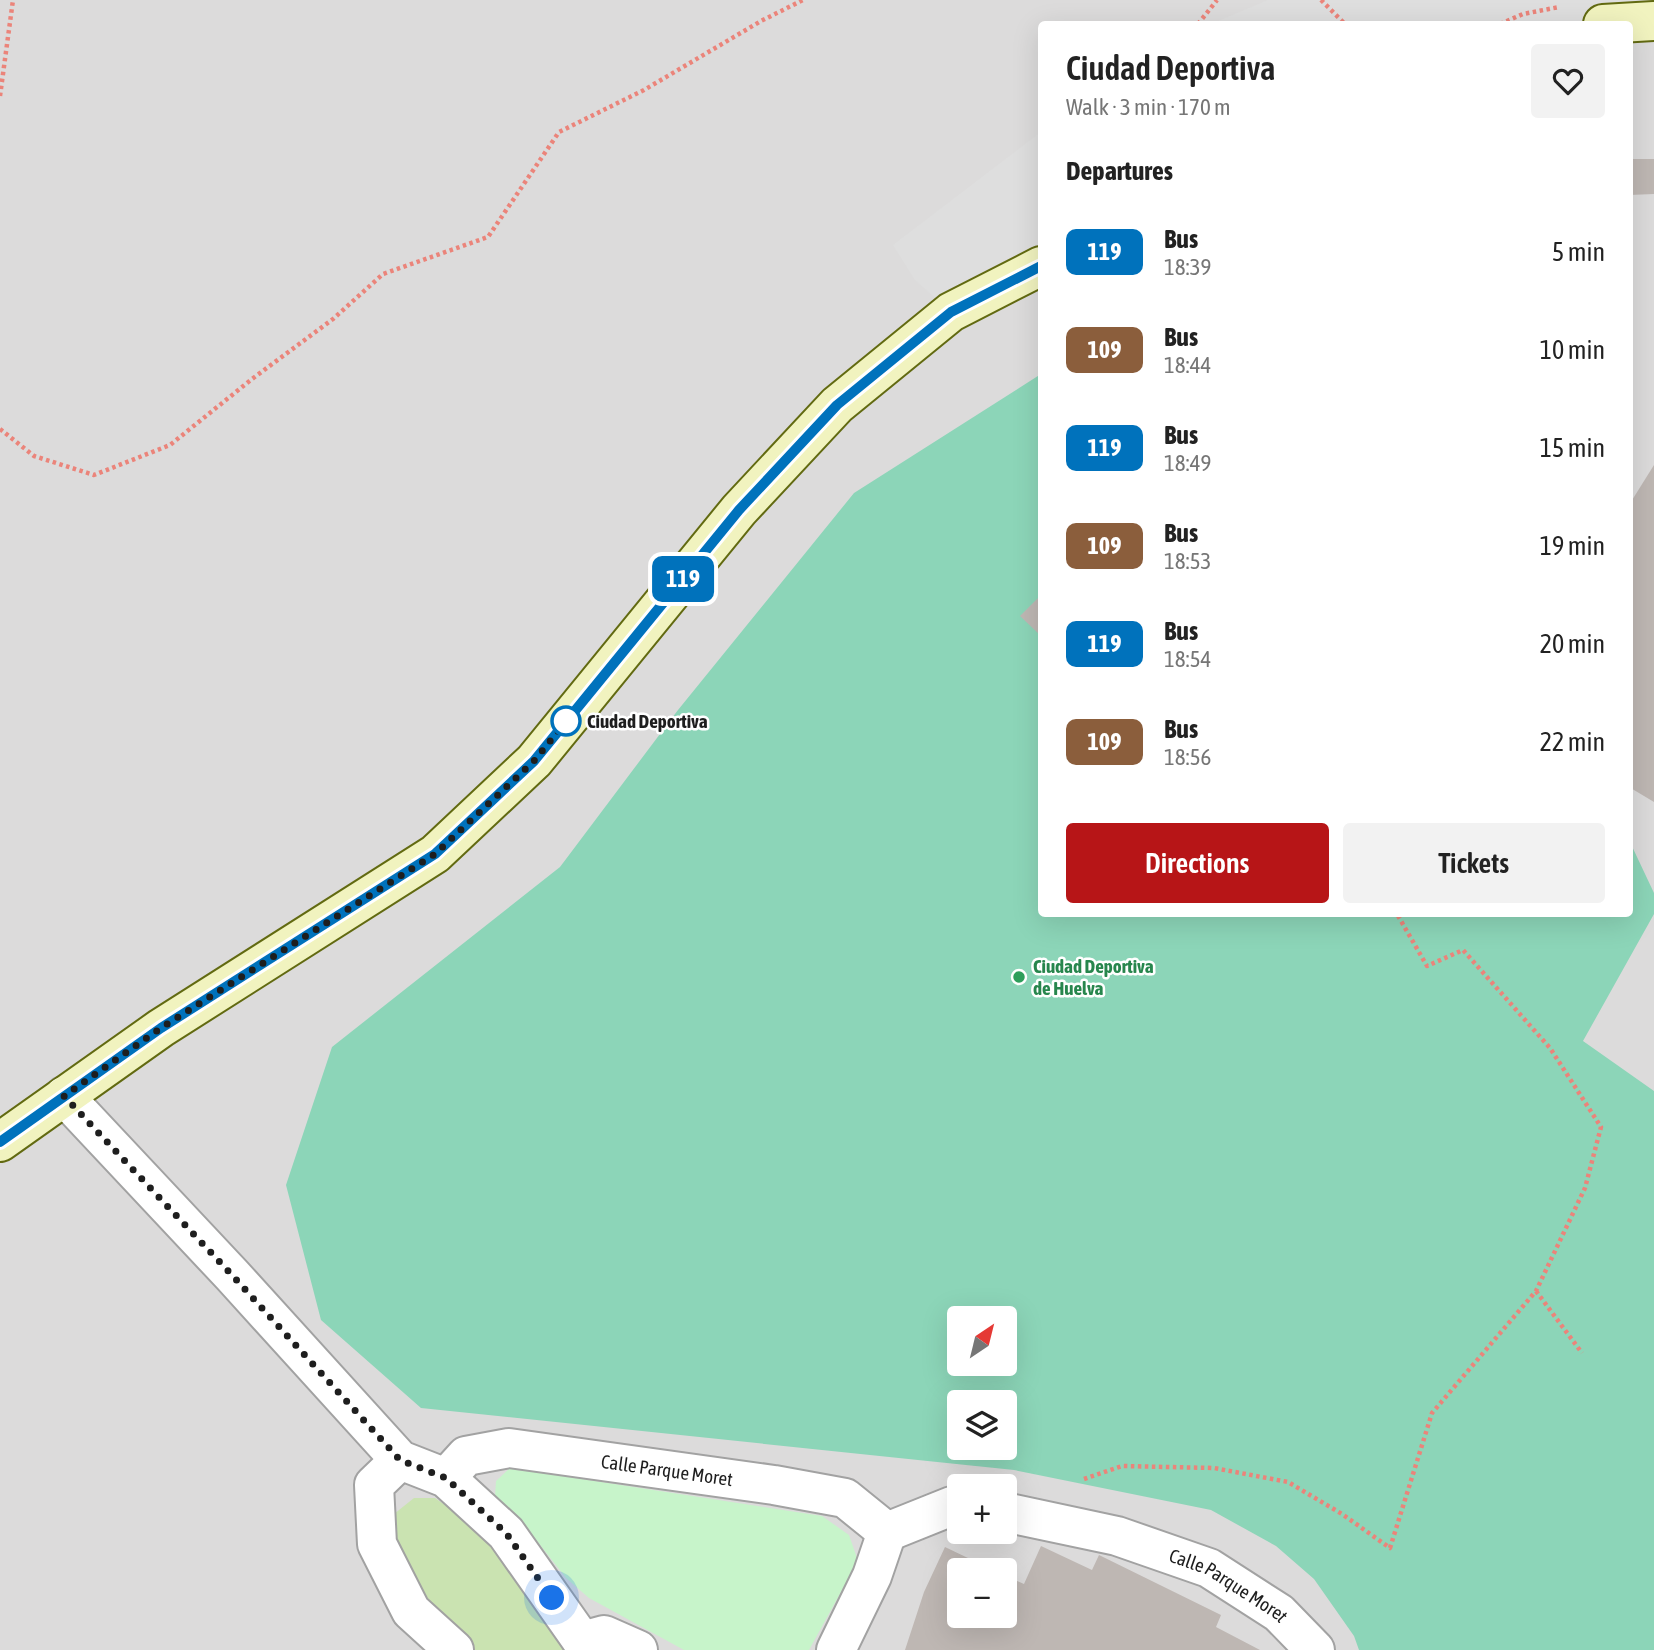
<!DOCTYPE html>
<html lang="en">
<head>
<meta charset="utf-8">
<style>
	body { margin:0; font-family:"Asap Condensed",sans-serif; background:#f2f2f2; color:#222; height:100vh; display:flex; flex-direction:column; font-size:26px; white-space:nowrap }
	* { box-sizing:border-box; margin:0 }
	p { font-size:23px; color:#767676 }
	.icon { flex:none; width:38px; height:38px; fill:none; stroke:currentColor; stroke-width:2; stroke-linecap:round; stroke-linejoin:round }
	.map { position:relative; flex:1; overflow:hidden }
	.details { position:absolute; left:1038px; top:21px; width:595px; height:896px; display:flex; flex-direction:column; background:#fff; border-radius:7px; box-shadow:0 7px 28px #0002 }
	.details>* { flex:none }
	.badge { padding:0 14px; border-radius:10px; font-size:24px; line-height:46px }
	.needle { width:46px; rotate:35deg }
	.buttons { position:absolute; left:947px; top:1306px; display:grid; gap:14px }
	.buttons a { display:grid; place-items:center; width:70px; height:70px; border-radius:7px; background:#fff; box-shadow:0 7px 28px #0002; font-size:35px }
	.you { position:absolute; width:35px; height:35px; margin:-18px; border:5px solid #fff; border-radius:50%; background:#1a73e8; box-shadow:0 0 0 10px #1a73e833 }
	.map>.badge { position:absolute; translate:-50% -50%; box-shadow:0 0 0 4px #fff }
	h2 { padding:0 28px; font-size:26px; line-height:63px }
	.round { display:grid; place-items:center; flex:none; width:74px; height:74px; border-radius:7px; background:#f2f2f2 }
	.head { display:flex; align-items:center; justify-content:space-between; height:119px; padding:0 28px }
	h1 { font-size:33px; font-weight:600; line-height:52px }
	.button { display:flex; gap:14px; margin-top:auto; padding:14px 28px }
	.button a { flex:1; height:80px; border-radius:7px; background:#b71517; color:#fff; font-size:28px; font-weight:600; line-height:80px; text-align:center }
	.button a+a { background:#f2f2f2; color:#222 }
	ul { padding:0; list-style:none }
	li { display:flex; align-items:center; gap:21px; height:98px; padding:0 28px }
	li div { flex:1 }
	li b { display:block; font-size:26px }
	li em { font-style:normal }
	li .badge { min-width:77px; font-weight:700; text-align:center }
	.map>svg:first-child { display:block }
</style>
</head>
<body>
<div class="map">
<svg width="1654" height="1650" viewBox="0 0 1654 1650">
	<rect width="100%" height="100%" fill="#eeebe6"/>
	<path fill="#dcdbdb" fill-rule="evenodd" d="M0 0H1654V1650H0ZM1041 24H1629V914H1041ZM959 1318H1004V1363H959ZM959 1402H1004V1447H959ZM959 1486H1004V1531H959ZM959 1570H1004V1615H959Z"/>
	<path fill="#cae3b1" d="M414 1498H435L462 1517 512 1568 566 1650H475L429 1609 389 1532 394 1514Z"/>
	<path fill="#c7f4ca" d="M510 1468 822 1516 849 1535 858 1561 809 1650H684L589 1598 566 1578 526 1527 495 1496 496 1481Z"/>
	<path fill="#8cd5b8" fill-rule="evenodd" d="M1041 374V914H1629V840L1654 893V914L1583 1041 1654 1091V1650H1359L1354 1636 1314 1579 1276 1546 1211 1510 1014 1470 421 1408 321 1320 286 1185 332 1047 560 867 678 710 854 493ZM959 1318H1004V1363H959ZM959 1402H1004V1447H959Z"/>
	<path fill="#dedede" d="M1268 0H1654V21L1603 24H1211Z
		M1041 132V268L951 312 915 280 893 245Z"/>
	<path fill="#beb7b3" d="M1629 159H1654V194L1629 195Z
		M1654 465V802L1629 787V505Z
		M1041 595V636L1020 616Z
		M1041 1546 1092 1570 1099 1555 1221 1615 1216 1627 1260 1650H905L924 1592 945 1547 993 1570H959V1615H1004V1575L1024 1584Z"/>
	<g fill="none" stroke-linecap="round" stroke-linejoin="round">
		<g stroke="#a2a2a2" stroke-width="42">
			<g id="street">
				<path d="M64 1096 232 1275 400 1460 446 1478 506 1533 582 1641 585 1650"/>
				<path d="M400 1460 374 1485 377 1544 411 1611 454 1650"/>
				<path id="s1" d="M446 1478 466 1456 509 1448 774 1485 845 1498 887 1532"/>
				<path id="s2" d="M1004 1512 1117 1536 1209 1568 1279 1613 1315 1650"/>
				<path d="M887 1532 952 1506 959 1507"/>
				<path d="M582 1641 604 1635 638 1650"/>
				<path d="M836 1650 872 1576 887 1532"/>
			</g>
		</g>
		<g stroke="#626a11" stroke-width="42">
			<path id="secondary" d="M1603 24 1654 21
				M0 1142 161 1028 435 854 534 761 739 510 837 405 951 312 1041 266"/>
		</g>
		<path stroke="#eb847a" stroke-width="4.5" stroke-dasharray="3.5 3.5" stroke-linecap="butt" d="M1321 0 1345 24
			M1198 24 1217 0
			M1500 24 1523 14 1559 7
			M0 96 13 0
			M0 429 34 456 94 475 170 445 252 379 333 319 383 274 488 237 559 132 644 90 761 21 803 0
			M1536 1291 1582 1353
			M1084 1479 1122 1466 1214 1468 1288 1482 1342 1514 1390 1548 1432 1413 1536 1291 1585 1188 1601 1127 1550 1048 1463 950 1427 966 1397 914"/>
		<use href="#street" stroke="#fff" stroke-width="38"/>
		<use href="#secondary" stroke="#f1f3bf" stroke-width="38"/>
	</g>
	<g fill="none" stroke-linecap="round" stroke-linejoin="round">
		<g stroke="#fff" stroke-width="16">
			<path id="line" d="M0 1142 161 1028 435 854 534 761 739 510 837 405 951 312 1041 266"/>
		</g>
		<use href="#line" stroke="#0072bc" stroke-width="10"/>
		<path stroke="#1e1e1e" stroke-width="7" stroke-dasharray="0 12.6" d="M552 1598 506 1533 446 1478 400 1460 232 1275 64 1096 161 1028 435 854 534 761 568 719 566 721"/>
	</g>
	<circle fill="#fff" stroke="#0072bc" stroke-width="3.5" cx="566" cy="721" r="14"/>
	<circle fill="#2e9e5b" stroke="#fff" stroke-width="2.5" cx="1019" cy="977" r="7"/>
	<g text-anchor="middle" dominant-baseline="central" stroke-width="5" stroke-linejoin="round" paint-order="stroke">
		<g font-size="19" font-weight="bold" fill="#1e1e1e" stroke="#fff" text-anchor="start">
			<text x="587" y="721">Ciudad Deportiva</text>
		</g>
		<g font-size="19" font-weight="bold" fill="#27864d" stroke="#fff" text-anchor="start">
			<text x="1033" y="966">Ciudad Deportiva<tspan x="1033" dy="22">de Huelva</tspan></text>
		</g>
		<g font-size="19" fill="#1e1e1e" stroke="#fff">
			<text stroke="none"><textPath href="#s1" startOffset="233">Calle Parque Moret</textPath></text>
			<text stroke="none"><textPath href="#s2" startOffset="238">Calle Parque Moret</textPath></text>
		</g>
	</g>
</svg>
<div class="buttons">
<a><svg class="needle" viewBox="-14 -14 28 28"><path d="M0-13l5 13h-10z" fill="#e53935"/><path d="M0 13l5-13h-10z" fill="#767676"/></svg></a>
<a><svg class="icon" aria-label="layers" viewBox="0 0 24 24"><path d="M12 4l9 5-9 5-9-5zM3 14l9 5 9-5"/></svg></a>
<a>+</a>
<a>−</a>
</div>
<div class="you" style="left:552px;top:1598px"></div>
<b class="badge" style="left:683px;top:579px;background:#0072bc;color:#fff">119</b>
<section class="details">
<div class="head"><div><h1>Ciudad Deportiva</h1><p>Walk · 3 min · 170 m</p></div><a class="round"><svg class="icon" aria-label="heart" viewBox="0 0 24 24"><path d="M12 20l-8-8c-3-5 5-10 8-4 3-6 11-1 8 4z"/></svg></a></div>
<h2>Departures</h2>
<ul>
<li><span class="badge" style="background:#0072bc;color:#fff">119</span><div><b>Bus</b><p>18:39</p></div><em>5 min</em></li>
<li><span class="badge" style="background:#8b5e3c;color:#fff">109</span><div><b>Bus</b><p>18:44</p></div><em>10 min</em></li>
<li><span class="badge" style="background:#0072bc;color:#fff">119</span><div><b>Bus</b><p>18:49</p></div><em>15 min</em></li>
<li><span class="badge" style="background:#8b5e3c;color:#fff">109</span><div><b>Bus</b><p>18:53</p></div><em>19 min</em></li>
<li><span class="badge" style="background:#0072bc;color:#fff">119</span><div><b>Bus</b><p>18:54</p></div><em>20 min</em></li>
<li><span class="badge" style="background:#8b5e3c;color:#fff">109</span><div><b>Bus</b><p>18:56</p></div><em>22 min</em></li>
</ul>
<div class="button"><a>Directions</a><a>Tickets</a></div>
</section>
</div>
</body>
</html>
